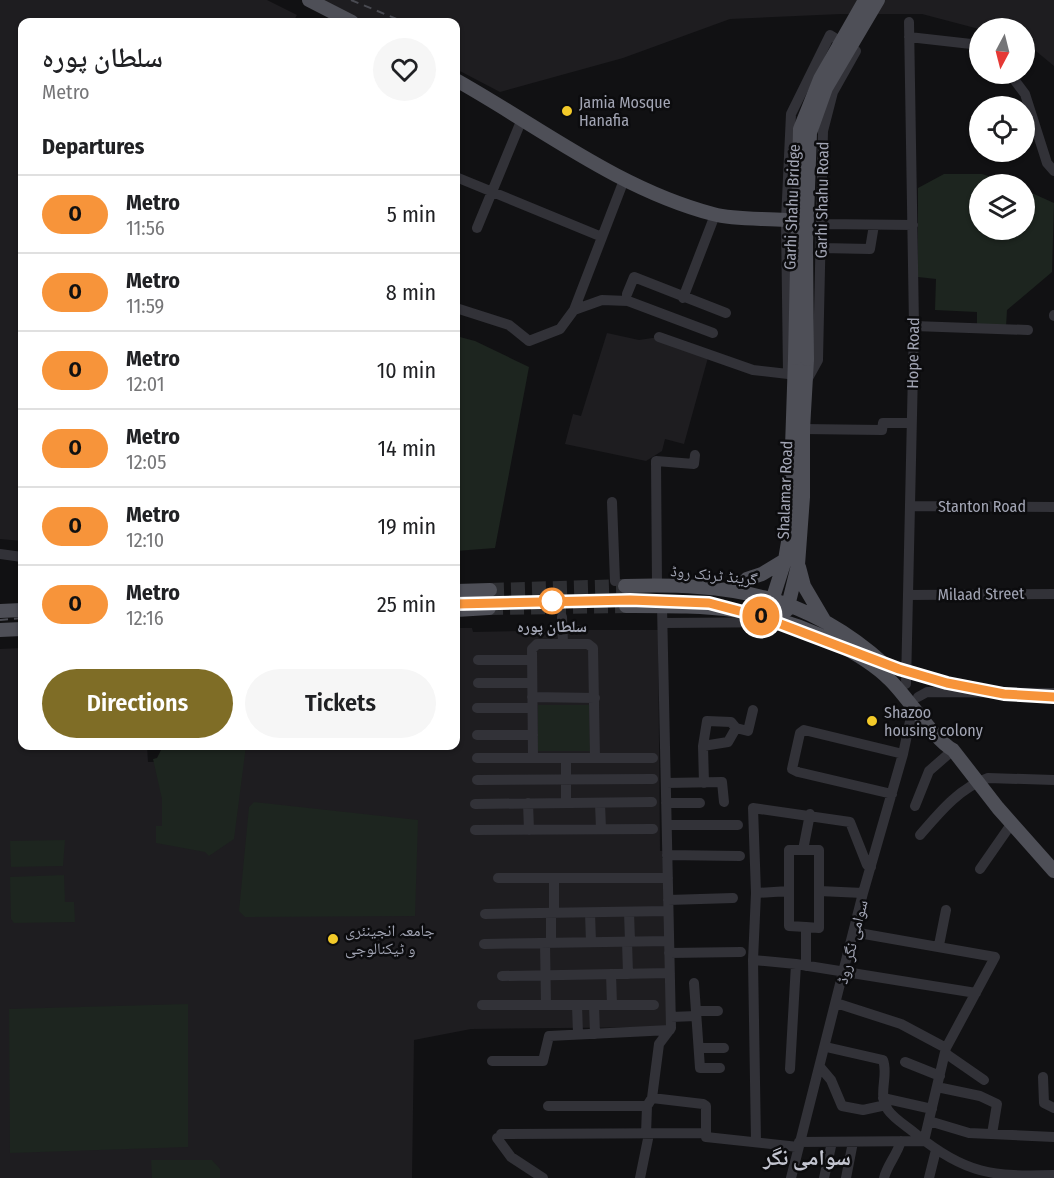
<!DOCTYPE html>
<html lang="en">
<head>
<meta charset="utf-8">
<style>
	body { margin:0; font-family:"Fira Sans Condensed","Noto Naskh Arabic",sans-serif; background:#f6f6f6; color:#202124; height:100vh; display:flex; flex-direction:column; font-size:22px; white-space:nowrap }
	* { box-sizing:border-box; margin:0 }
	p { font-size:20px; color:#757577 }
	.icon { flex:none; width:33px; height:33px; fill:none; stroke:currentColor; stroke-width:2; stroke-linecap:round; stroke-linejoin:round }
	.map { position:relative; flex:1; overflow:hidden }
	.drawer { position:absolute; left:18px; top:18px; width:442px; height:732px; display:flex; flex-direction:column; background:#fff; border-radius:12px; box-shadow:0 2px 4px #0004 }
	.drawer>* { flex:none }
	.badge { padding:0 12px; border-radius:20px; font-size:21px; line-height:39px }
	.needle { width:39px; rotate:187deg }
	.fabs { position:absolute; left:969px; top:18px; display:grid; gap:12px }
	.fabs a { display:grid; place-items:center; width:66px; height:66px; border-radius:50%; background:#fff; box-shadow:0 2px 4px #0004; font-size:30px }
	.map>.badge { position:absolute; translate:-50% -50%; box-shadow:0 0 0 3px #fff }
	h2 { padding:0 24px; font-size:22px; line-height:54px }
	.round { display:grid; place-items:center; flex:none; width:63px; height:63px; border-radius:32px; background:#f6f6f6 }
	.summary { display:flex; align-items:center; justify-content:space-between; height:102px; padding:0 24px }
	h1 { font-size:28px; font-weight:600; line-height:45px }
	.cta { display:flex; gap:12px; margin-top:auto; padding:12px 24px }
	.cta a { flex:1; height:69px; border-radius:36px; background:#7f6d26; color:#fff; font-size:24px; font-weight:600; line-height:69px; text-align:center }
	.cta a+a { background:#f6f6f6; color:#202124 }
	ul { padding:0; list-style:none }
	li { display:flex; align-items:center; gap:18px; height:78px; padding:0 24px; border-top:2px solid #e0e0e0 }
	li div { flex:1 }
	li b { display:block; font-size:22px }
	li em { font-style:normal }
	li .badge { min-width:66px; font-weight:700; text-align:center }
	.map>svg:first-child { display:block }
</style>
</head>
<body>
<div class="map">
<svg width="1054" height="1178" viewBox="0 0 1054 1178">
	<rect width="100%" height="100%" fill="#111113"/>
	<path fill="#1e1d20" d="M0 0H267L297 15 293 22H22V541L0 539Z
		M318 0H1054V66L1025 42 1024 28 979 29 922 14H841L730 19 623 58 500 92 456 69V22H363Z
		M607 333 639 340 659 337 709 354 684 444 665 439 662 451 646 461 565 444 573 414 581 416Z
		M573 625H584L585 630H658L660 851H665L667 1027 471 1029 414 1040 412 1178H0V649L22 648V746H147L148 762H159L173 746H456V628H472L473 632 573 630Z"/>
	<path fill="#1d251f" d="M944 174H982L1013 184H980V230H1024L1025 190 1054 203 1052 272 1007 310 1006 327H977V312L935 310 936 279 918 277V188Z
		M456 336 475 341 529 367 495 548 456 551Z
		M538 705H589L590 751H538Z
		M163 746H246L234 839 209 856 205 852 156 843V826H162V799L153 759 157 758Z
		M254 802 418 820 415 916 245 917 239 911 249 807Z
		M65 840 63 866 11 867 10 841Z
		M64 875 65 902H74L75 922 14 923 11 919 10 877Z
		M188 1004V1147L10 1153 9 1009Z
		M151 1160H212L220 1169V1178H152Z"/>
	<g fill="none" stroke-linecap="round" stroke-linejoin="round">
		<path stroke="#2e2f33" stroke-width="14" stroke-dasharray="14 7" stroke-linecap="butt" d="M490 590 625 586
			M489 608 626 606"/>
		<path stroke="#323238" stroke-width="10" d="M909 37 980 45
			M1010 74 1025 94 1047 163 1054 171
			M456 177 602 237
			M823 224 913 225
			M477 228 522 119
			M822 248 870 249 874 225
			M627 294 634 277 726 313
			M683 298 715 215
			M456 308 509 325 529 341 560 329 574 310 624 180
			M574 310 602 300 628 301 713 333
			M1054 315V316
			M914 326 1028 330
			M659 337 753 370 788 374
			M794 377 788 374 786 220 791 114 830 35 856 51 833 92 823 131 818 360 807 380
			M803 429 882 430 883 423H911
			M612 502 615 581
			M911 506 1054 507
			M0 554 22 557
			M657 585 656 461 694 464 695 455
			M908 595 1054 594
			M562 617 563 643
			M663 623 779 622
			M478 660H532
			M478 683H532
			M906 684 914 326 909 22
			M532 697 595 698
			M918 697 927 692 1054 693
			M477 708H532
			M477 735H533
			M703 746 707 721 731 722 736 728
			M477 758H653
			M533 758 532 649 537 644H588L593 648 595 758
			M477 780 653 779
			M666 783 722 782 724 802
			M704 783 703 746 728 742 736 728 748 731 753 710
			M892 794 798 772 792 769 800 733 804 730 903 754
			M528 803 529 830
			M566 803V758
			M600 803 601 829
			M666 803H700
			M475 804 652 802
			M915 806 929 771 953 750
			M667 825H738
			M475 830 653 829
			M920 835C939 813 959 788 988 778L1054 780
			M803 850 810 814
			M667 855 740 856
			M980 869 1012 823
			M498 878H668
			M554 878V913
			M819 891 863 893
			M756 893 789 891
			M668 900 733 898
			M629 912 630 941
			M551 913V943
			M590 913 591 942
			M485 914 668 911
			M853 932 995 957 946 1048 924 1141
			M627 941 628 974
			M545 943 546 1005
			M484 944 669 941
			M939 945 946 910
			M669 953 741 952
			M753 960 796 964 976 993
			M806 966V927L819 928V850H789V926L806 927
			M611 974 612 1005
			M502 976 670 973
			M694 983 700 1068H720
			M836 1003 901 1024 946 1048
			M482 1005H654
			M577 1005 578 1034
			M594 1005 595 1034
			M696 1011H718
			M671 1017 696 1016
			M826 1047 883 1060C889 1076 877 1094 888 1110 894 1119 908 1127 916 1134 965 1174 993 1177 1054 1175
			M699 1048H724
			M945 1053 984 1080
			M492 1061H543L549 1036 670 1030
			M905 1062 940 1076
			M820 1067 831 1080 842 1106 863 1110 886 1105
			M790 1069 796 964
			M1043 1077 1044 1103 1054 1108
			M937 1087 980 1096 997 1104 992 1134
			M652 1098 703 1104 706 1106V1137L798 1147
			M883 1098 932 1109
			M548 1106H647L652 1098 659 1044 671 1028 662 606
			M929 1121 969 1133 1054 1137
			M501 1134 706 1133
			M646 1134 647 1106
			M497 1138 511 1157 543 1178
			M756 1141 753 960 756 893 753 808 850 822 867 865 871 867
			M799 1142 924 1141
			M640 1178 649 1134
			M791 1178 863 893 903 754 912 712 916 709
			M824 1178 832 1142
			M846 1178 853 1142
			M884 1178C887 1165 897 1155 901 1141
			M929 1178 936 1150"/>
		<path stroke="#4e4f57" stroke-width="14" d="M309 0 352 22
			M456 80C540 127 618 189 713 214 735 220 762 218 786 220
			M799 567 804 586 824 620
			M625 586C728 583 806 593 885 665
			M456 591 490 590
			M737 591 747 579 762 574 785 560
			M626 606C707 606 762 605 836 643 855 653 874 664 889 679 908 697 934 740 953 750L998 808 1054 871
			M770 607 785 560 789 536 795 358
			M456 610 489 608
			M787 610 798 565 803 497V429L807 359
			M0 611 22 610
			M0 630 22 629"/>
		<path stroke="#494a51" stroke-width="2" stroke-dasharray="8 6" stroke-linecap="butt" d="M351 0 404 22
			M456 604 630 600 709 603 762 617 899 669 947 683 1004 694 1054 697
			M0 620 22 618"/>
		<path stroke="#4e4f57" stroke-width="14" d="M795 358 800 129 820 79 865 0
			M807 359 806 243 810 133 826 88 878 0"/>
	</g>
	<g fill="none" stroke-linecap="round" stroke-linejoin="round">
		<g stroke="#fff" stroke-width="14">
			<path id="line" d="M456 604 630 600 709 603 762 617 899 669 947 683 1004 694 1054 697"/>
		</g>
		<use href="#line" stroke="#f7943a" stroke-width="9"/>
	</g>
	<g fill="#f3ca29" stroke="#0c0c0e" stroke-width="2">
		<circle cx="567" cy="111" r="6"/>
		<circle cx="872" cy="721" r="6"/>
		<circle cx="333" cy="939" r="6"/>
	</g>
	<circle fill="#fff" stroke="#f7943a" stroke-width="3" cx="552" cy="601" r="12"/>
	<g text-anchor="middle" dominant-baseline="central" stroke-width="5" stroke-linejoin="round" paint-order="stroke">
		<g font-size="16" fill="#a2a5b4" stroke="#0c0c0e" text-anchor="start">
			<text x="579" y="102">Jamia Mosque<tspan x="579" dy="18">Hanafia</tspan></text>
			<text x="884" y="712">Shazoo<tspan x="884" dy="18">housing colony</tspan></text>
			<text x="345" y="930">جامعہ انجینئری<tspan x="345" dy="18">و ٹیکنالوجی</tspan></text>
		</g>
		<g font-size="16" fill="#a2a5b4" stroke="#0c0c0e">
			<text transform="translate(822 200) rotate(-89)">Garhi Shahu Road</text>
			<text transform="translate(792 207) rotate(-88)">Garhi Shahu Bridge</text>
			<text transform="translate(913 353) rotate(-89)">Hope Road</text>
			<text transform="translate(785 490) rotate(-88)">Shalamar Road</text>
			<text x="982" y="506">Stanton Road</text>
			<text transform="translate(714 575) rotate(6)">گرینڈ ٹرنک روڈ</text>
			<text transform="translate(981 594) rotate(-1)">Milaad Street</text>
			<text transform="translate(852 942) rotate(-76)">سوامی نگر روڈ</text>
		</g>
		<g font-size="16" font-weight="bold" fill="#a2a5b4" stroke="#0c0c0e">
			<text x="552" y="626">سلطان پورہ</text>
		</g>
		<g font-size="22" font-weight="bold" fill="#c3c5d0" stroke="#0c0c0e">
			<text x="807" y="1157">سوامی نگر</text>
		</g>
	</g>
</svg>
<div class="fabs">
<a><svg class="needle" viewBox="-14 -14 28 28"><path d="M0-13l5 13h-10z" fill="#e53935"/><path d="M0 13l5-13h-10z" fill="#757577"/></svg></a>
<a><svg class="icon" aria-label="locate" viewBox="0 0 24 24"><circle cx="12" cy="12" r="6"/><path d="M12 2v4M12 18v4M2 12h4M18 12h4"/></svg></a>
<a><svg class="icon" aria-label="layers" viewBox="0 0 24 24"><path d="M12 4l9 5-9 5-9-5zM3 14l9 5 9-5"/></svg></a>
</div>
<b class="badge" style="left:761px;top:616px;background:#f7943a;color:#111">O</b>
<section class="drawer">
<div class="summary"><div><h1>سلطان پورہ</h1><p>Metro</p></div><a class="round"><svg class="icon" aria-label="heart" viewBox="0 0 24 24"><path d="M12 20l-8-8c-3-5 5-10 8-4 3-6 11-1 8 4z"/></svg></a></div>
<h2>Departures</h2>
<ul>
<li><span class="badge" style="background:#f7943a;color:#111">O</span><div><b>Metro</b><p>11:56</p></div><em>5 min</em></li>
<li><span class="badge" style="background:#f7943a;color:#111">O</span><div><b>Metro</b><p>11:59</p></div><em>8 min</em></li>
<li><span class="badge" style="background:#f7943a;color:#111">O</span><div><b>Metro</b><p>12:01</p></div><em>10 min</em></li>
<li><span class="badge" style="background:#f7943a;color:#111">O</span><div><b>Metro</b><p>12:05</p></div><em>14 min</em></li>
<li><span class="badge" style="background:#f7943a;color:#111">O</span><div><b>Metro</b><p>12:10</p></div><em>19 min</em></li>
<li><span class="badge" style="background:#f7943a;color:#111">O</span><div><b>Metro</b><p>12:16</p></div><em>25 min</em></li>
</ul>
<div class="cta"><a>Directions</a><a>Tickets</a></div>
</section>
</div>
</body>
</html>
